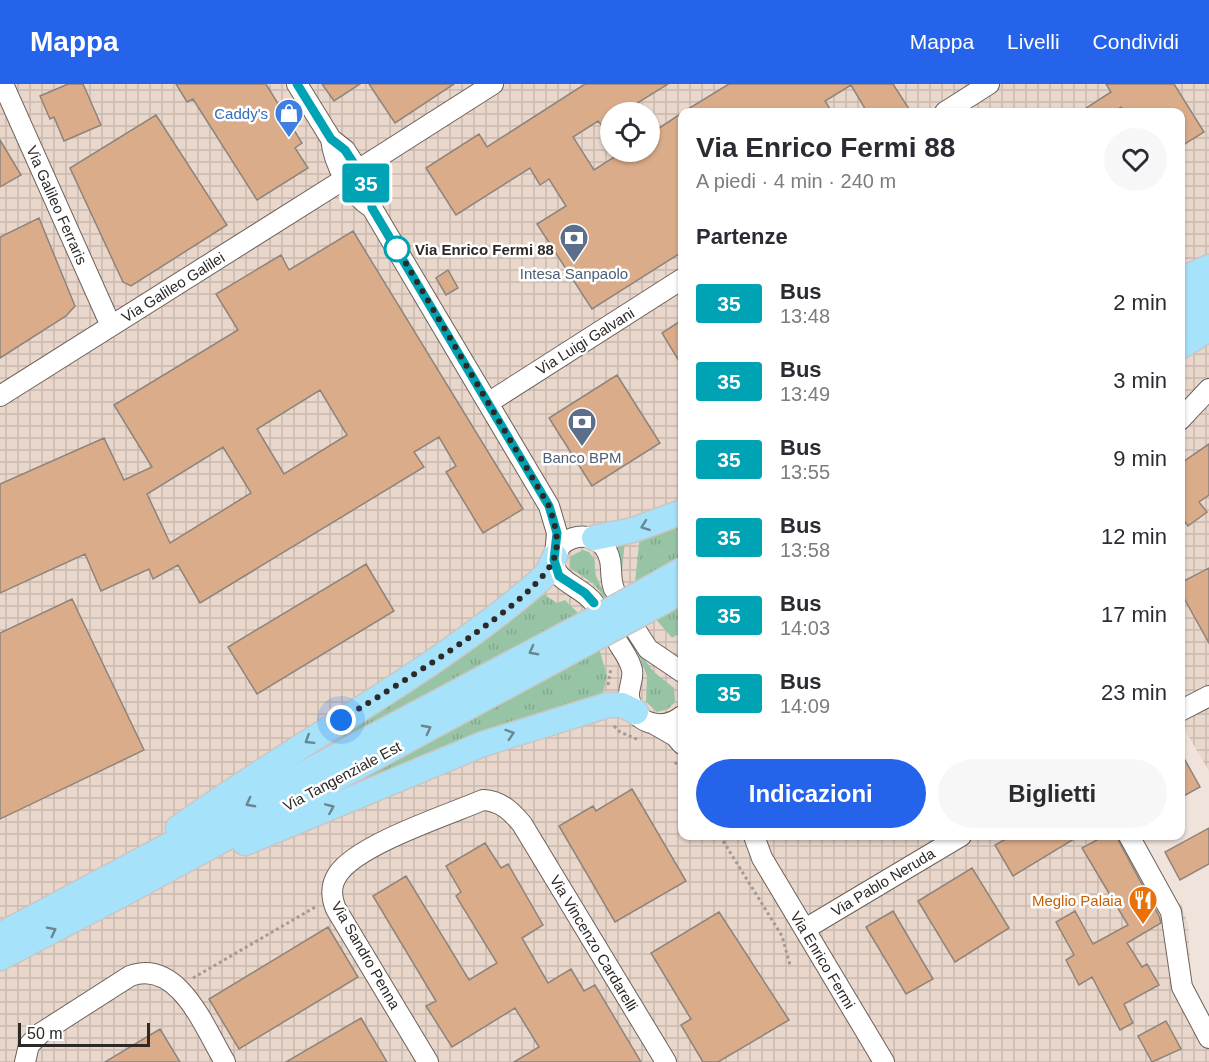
<!DOCTYPE html>
<html lang="it">
<head>
<meta charset="utf-8">
<style>
	body { margin:0; font-family:Helvetica,sans-serif; background:#f7f7f7; color:#2b2b33; height:100vh; display:flex; flex-direction:column; font-size:22px; white-space:nowrap }
	* { box-sizing:border-box; margin:0 }
	p { font-size:20px; color:#7c7c81 }
	.icon { flex:none; width:33px; height:33px; fill:none; stroke:currentColor; stroke-width:2; stroke-linecap:round; stroke-linejoin:round }
	.map { position:relative; flex:1; overflow:hidden }
	.side { position:absolute; left:678px; top:24px; width:507px; height:732px; display:flex; flex-direction:column; background:#fff; border-radius:12px; box-shadow:0 2px 4px #0004 }
	.side>* { flex:none }
	.badge { padding:0 12px; border-radius:4px; font-size:21px; line-height:39px }
	.fabs { position:absolute; left:600px; top:18px; display:grid; gap:12px }
	.fabs a { display:grid; place-items:center; width:60px; height:60px; border-radius:50%; background:#fff; box-shadow:0 2px 4px #0004; font-size:30px }
	.scale { position:absolute; left:18px; bottom:15px; width:132px; box-sizing:border-box; padding-left:6px; border:3px solid #2d2926; border-top:0; font-size:16px; line-height:21px; white-space:nowrap; color:#2d2926; -webkit-text-stroke:4px #fff; paint-order:stroke }
	.you { position:absolute; width:30px; height:30px; margin:-15px; border:4px solid #fff; border-radius:50%; background:#1a73e8; box-shadow:0 0 0 9px #1a73e833 }
	.map>.badge { position:absolute; translate:-50% -50%; box-shadow:0 0 0 3px #fff }
	h2 { padding:0 18px; font-size:22px; line-height:54px }
	.round { display:grid; place-items:center; flex:none; width:63px; height:63px; border-radius:32px; background:#f7f7f7 }
	.headline { display:flex; align-items:center; justify-content:space-between; height:102px; padding:0 18px }
	h1 { font-size:28px; font-weight:700; line-height:45px }
	.primary-button { display:flex; gap:12px; margin-top:auto; padding:12px 18px }
	.primary-button a { flex:1; height:69px; border-radius:36px; background:#2563eb; color:#fff; font-size:24px; font-weight:700; line-height:69px; text-align:center }
	.primary-button a+a { background:#f7f7f7; color:#2b2b33 }
	ul { padding:0; list-style:none }
	li { display:flex; align-items:center; gap:18px; height:78px; padding:0 18px }
	li div { flex:1 }
	li b { display:block; font-size:22px }
	li em { font-style:normal }
	li .badge { min-width:66px; font-weight:700; text-align:center }
	header { display:flex; align-items:center; gap:36px; box-sizing:border-box; height:84px; padding:0 30px; background:#2563eb; color:#fff }
	header strong { font-size:28px }
	nav { display:flex; gap:33px; margin-inline-start:auto; font-size:21px }
	.map>svg:first-child { display:block }
</style>
</head>
<body>
<header>
<strong>Mappa</strong>
<nav><a>Mappa</a><a>Livelli</a><a>Condividi</a></nav>
</header>
<div class="map">
<svg width="1209" height="978" viewBox="0 0 1209 978">
	<defs>
		<pattern id="industrial-grid" width="8" height="8" patternUnits="userSpaceOnUse" patternTransform="scale(1.5)"><rect width="8" height="8" fill="#ead7cb"/><path d="M0 4h8M4 0v8" fill="none" stroke="#c9b9ae"/></pattern>
		<pattern id="grass-tufts" width="24" height="20" patternUnits="userSpaceOnUse" patternTransform="scale(1.5)"><rect width="24" height="20" fill="#97c4a5"/><path d="M3 7l-1-3M5 7V3M7 7l1-3M15 17l-1-3M17 17v-4M19 17l1-3" fill="none" stroke="#82a88e"/></pattern>
	</defs>
	<rect width="100%" height="100%" fill="#efe3db"/>
	<path fill="url(#industrial-grid)" fill-rule="evenodd" d="M0 0H1209V687L1180 638V28H682V752H1139L1175 817 1181 820 1188 840 1191 897 1209 936V978H0ZM610 28H650V68H610Z"/>
	<path fill="url(#grass-tufts)" d="M682 435V473L635 498 640 451Z
		M625 457 621 496 620 472 615 461Z
		M583 466 589 468 594 475 596 492 608 518 594 500 570 484 571 472Z
		M538 506 557 519 565 516 579 530 256 705Z
		M682 518V555L676 551 672 554 654 533Z
		M599 564 607 592 602 613 268 739Z
		M637 566 654 588 674 604 675 618 668 625 657 628 646 618 647 592Z"/>
	<path fill="#daac8a" stroke="#8e847c" stroke-width="1.5" fill-rule="evenodd" d="M68 0H83L101 41 64 57 54 33 50 35 40 12Z
		M176 0H266L302 59 295 64 308 84 257 116 193 15 187 18Z
		M322 0H360L334 17Z
		M369 0H454L395 39Z
		M585 0H668L623 28H610V37L602 42 598 37 573 53 594 86 622 68H650V50L682 29V168L592 225 537 140 566 122 549 95 540 101 530 84 456 131 426 84 479 50 487 63Z
		M729 0H893L911 28H867L851 1 825 17 832 28H683Z
		M1106 0H1174L1204 48 1180 63V28H1125L1121 23 1113 28H1080L1111 8Z
		M156 31 227 141 131 202 123 198 70 84Z
		M0 56 21 91 0 103Z
		M39 134 75 222 66 232 0 274V153Z
		M353 147 523 425 483 449 446 388 456 382 439 353 414 368 424 383 200 519 178 481 153 495 149 485 101 507 85 470 0 509V400L104 354 124 396 152 383 114 321 238 246 216 210 281 171 289 186ZM320 306 347 351 284 390 257 345ZM223 363 251 409 170 459 147 410Z
		M448 186 458 204 446 211 436 194Z
		M682 236V282L662 249Z
		M617 291 660 359 592 402 549 334Z
		M1209 360V411L1199 418 1207 428 1188 442 1180 431V380Z
		M366 480 394 527 257 610 228 563Z
		M1209 484V559L1180 507V499Z
		M72 515 144 666 0 735V549Z
		M1180 667 1200 703 1180 714Z
		M632 705 686 797 615 838 559 742 593 722 596 727Z
		M1209 744V780L1180 796 1165 768Z
		M1011 752H1079L1013 792 995 761Z
		M1104 752H1116L1159 832 1161 839 1127 859 1142 883 1147 880 1159 901 1124 920 1133 939 1120 946 1092 893 1079 901 1066 876 1074 871 1056 838 1075 827 1093 860 1128 841 1082 764Z
		M485 759 501 784 508 780 543 841 522 854 548 899 571 885 584 907 595 901 641 978H514L539 963 515 924 452 963 426 922 436 917 373 812 406 792 469 896 497 879 456 812 461 808 446 782Z
		M972 784 1009 844 955 878 918 817Z
		M893 827 933 895 906 910 866 843Z
		M719 828 789 936 718 978H703L681 941 691 935 651 869Z
		M328 843 358 893 239 965 209 915Z
		M361 934 387 978H286Z
		M1166 937 1181 965 1152 978 1138 952Z
		M160 945 180 978H105Z"/>
	<g fill="none" stroke-linecap="round" stroke-linejoin="round">
		<g stroke="#6c625b" stroke-width="22">
			<path id="minor" d="M3 0 111 242
				M297 0 331 55 345 66 371 106 372 124 549 422 557 449 555 472
				M945 28 989 0
				M331 55C334 81 350 110 372 124
				M358 86 493 0
				M0 312 346 94
				M488 319 682 195
				M1180 336 1209 305
				M594 519C579 498 538 496 562 460 580 447 604 451 610 476 612 486 610 495 614 505
				M637 548 648 565 682 588
				M617 557C622 566 630 575 632 586 634 595 628 604 629 613 633 641 663 647 682 632
				M1180 627 1209 612
				M654 640 675 652 682 660
				M754 752 762 774 884 978
				M1129 752 1171 828 1182 903 1209 954
				M805 845 961 752
				M25 978 29 961 41 949 130 892C179 874 205 945 225 978
				M428 978 336 825C331 813 330 802 338 790 358 760 448 731 483 716 501 717 511 727 522 740L666 978"/>
		</g>
		<g stroke="#c8c7c7" stroke-width="27">
			<path id="major" d="M1180 196 1209 183
				M1180 219 1209 204
				M1180 241 1209 224
				M1180 263 1209 245
				M594 454 633 446 682 428
				M641 509 682 486
				M650 525 682 507
				M178 744C296 659 428 593 539 497L547 489 555 472
				M245 759 483 660 608 621H622L636 628
				M0 851 585 540
				M0 874 121 811 594 555"/>
		</g>
		<path stroke="#a39a94" stroke-width="3" stroke-dasharray="3 3" stroke-linecap="butt" d="M608 601 611 584
			M614 642 620 648 639 656
			M675 678 682 688
			M720 752 782 852 790 881
			M193 894 317 822"/>
		<use href="#minor" stroke="#fff" stroke-width="20"/>
		<use href="#major" stroke="#a6e2fa" stroke-width="24"/>
		<g stroke="#c8c7c7" stroke-width="27" stroke-linecap="butt">
			<path id="major-bridge" d="M585 540 641 509
				M594 555 650 525"/>
		</g>
		<use href="#major-bridge" stroke="#a6e2fa" stroke-width="24"/>
	</g>
	<defs><path id="oneway-chevron" d="M-2-3.5L2.5 0L-2 3.5" fill="none" stroke-width="1.6" stroke-linecap="round" stroke-linejoin="round" transform="scale(1.5)"/></defs>
	<g stroke="#6a8690">
		<use href="#oneway-chevron" transform="translate(645 442) rotate(160)"/>
		<use href="#oneway-chevron" transform="translate(533 567) rotate(152)"/>
		<use href="#oneway-chevron" transform="translate(427 645) rotate(-28)"/>
		<use href="#oneway-chevron" transform="translate(510 650) rotate(-18)"/>
		<use href="#oneway-chevron" transform="translate(309 656) rotate(148)"/>
		<use href="#oneway-chevron" transform="translate(250 719) rotate(152)"/>
		<use href="#oneway-chevron" transform="translate(330 724) rotate(-23)"/>
		<use href="#oneway-chevron" transform="translate(52 847) rotate(-27)"/>
	</g>
	<g fill="none" stroke-linecap="round" stroke-linejoin="round">
		<g stroke="#fff" stroke-width="14">
			<path id="line" d="M297 0 331 55 345 66 371 106 372 124 549 422 557 449 554 476 559 492 585 509 594 519"/>
		</g>
		<use href="#line" stroke="#00a3b4" stroke-width="9"/>
		<path stroke="#2d2926" stroke-width="6" stroke-dasharray="0 10.8" d="M341 636C384 608 544 516 555 471 560 454 554 438 549 422L394 159 397 165"/>
	</g>
	<defs>
		<g id="shop-pin" transform="scale(1.5)"><path d="M0 17L-7.5 6A9.5 9.5 0 1 1 7.5 6Z" fill="#3f7fe0" stroke="#fff"/><path d="M-5-2.5h2.3a2.7 3.5 0 0 1 5.4 0H5L5.5 6h-11ZM-1.5-2.5h3a1.5 2.3 0 0 0-3 0Z" fill="#fff"/></g>
		<g id="bank-pin" transform="scale(1.5)"><path d="M0 17L-7.5 6A9.5 9.5 0 1 1 7.5 6Z" fill="#5c6f8a" stroke="#fff"/><path d="M-6-4H6V4H-6ZM0-2.3a2.3 2.3 0 1 0 0 4.6a2.3 2.3 0 1 0 0-4.6Z" fill="#fff"/></g>
		<g id="restaurant-pin" transform="scale(1.5)"><path d="M0 17L-7.5 6A9.5 9.5 0 1 1 7.5 6Z" fill="#e8710a" stroke="#fff"/><path d="M-5-6h1v4h1v-4h1v4h1v-4h1v5L-1.5 .5V6h-2V.5L-5-1ZM5-6V6H3V1.5H1.5Q1.5-4 5-6Z" fill="#fff"/></g>
	</defs>
	<g fill-rule="evenodd">
		<use href="#shop-pin" x="289" y="29"/>
		<use href="#bank-pin" x="574" y="154"/>
		<use href="#bank-pin" x="582" y="338"/>
		<use href="#restaurant-pin" x="1143" y="816"/>
	</g>
	<circle fill="#fff" stroke="#00a3b4" stroke-width="3" cx="397" cy="165" r="12"/>
	<g text-anchor="middle" dominant-baseline="central" stroke-width="5" stroke-linejoin="round" paint-order="stroke">
		<g font-size="15" fill="#366cbe" stroke="#fff" text-anchor="end">
			<text x="268" y="29">Caddy's</text>
		</g>
		<g font-size="15" fill="#2d2926" stroke="#fff">
			<text transform="translate(57 121) rotate(66)">Via Galileo Ferraris</text>
			<text transform="translate(173 203) rotate(-32)">Via Galileo Galilei</text>
			<text transform="translate(585 257) rotate(-32)">Via Luigi Galvani</text>
			<text transform="translate(342 692) rotate(-28)">Via Tangenziale Est</text>
			<text transform="translate(883 798) rotate(-31)">Via Pablo Neruda</text>
			<text transform="translate(594 859) rotate(59)">Via Vincenzo Cardarelli</text>
			<text transform="translate(366 871) rotate(60)">Via Sandro Penna</text>
			<text transform="translate(823 876) rotate(59)">Via Enrico Fermi</text>
		</g>
		<g font-size="15" font-weight="bold" fill="#2d2926" stroke="#fff" text-anchor="start">
			<text x="415" y="165">Via Enrico Fermi 88</text>
		</g>
		<g font-size="15" fill="#4e5e75" stroke="#fff">
			<text x="574" y="189">Intesa Sanpaolo</text>
			<text x="582" y="373">Banco BPM</text>
		</g>
		<g font-size="15" fill="#c56008" stroke="#fff" text-anchor="end">
			<text x="1122" y="816">Meglio Palaia</text>
		</g>
	</g>
</svg>
<div class="fabs">
<a><svg class="icon" aria-label="locate" viewBox="0 0 24 24"><circle cx="12" cy="12" r="6"/><path d="M12 2v4M12 18v4M2 12h4M18 12h4"/></svg></a>
</div>
<div class="scale">50 m</div>
<div class="you" style="left:341px;top:636px"></div>
<b class="badge" style="left:366px;top:99px;background:#00a3b4;color:#fff">35</b>
<section class="side">
<div class="headline"><div><h1>Via Enrico Fermi 88</h1><p>A piedi · 4 min · 240 m</p></div><a class="round"><svg class="icon" aria-label="heart" viewBox="0 0 24 24"><path d="M12 20l-8-8c-3-5 5-10 8-4 3-6 11-1 8 4z"/></svg></a></div>
<h2>Partenze</h2>
<ul>
<li><span class="badge" style="background:#00a3b4;color:#fff">35</span><div><b>Bus</b><p>13:48</p></div><em>2 min</em></li>
<li><span class="badge" style="background:#00a3b4;color:#fff">35</span><div><b>Bus</b><p>13:49</p></div><em>3 min</em></li>
<li><span class="badge" style="background:#00a3b4;color:#fff">35</span><div><b>Bus</b><p>13:55</p></div><em>9 min</em></li>
<li><span class="badge" style="background:#00a3b4;color:#fff">35</span><div><b>Bus</b><p>13:58</p></div><em>12 min</em></li>
<li><span class="badge" style="background:#00a3b4;color:#fff">35</span><div><b>Bus</b><p>14:03</p></div><em>17 min</em></li>
<li><span class="badge" style="background:#00a3b4;color:#fff">35</span><div><b>Bus</b><p>14:09</p></div><em>23 min</em></li>
</ul>
<div class="primary-button"><a>Indicazioni</a><a>Biglietti</a></div>
</section>
</div>
</body>
</html>
